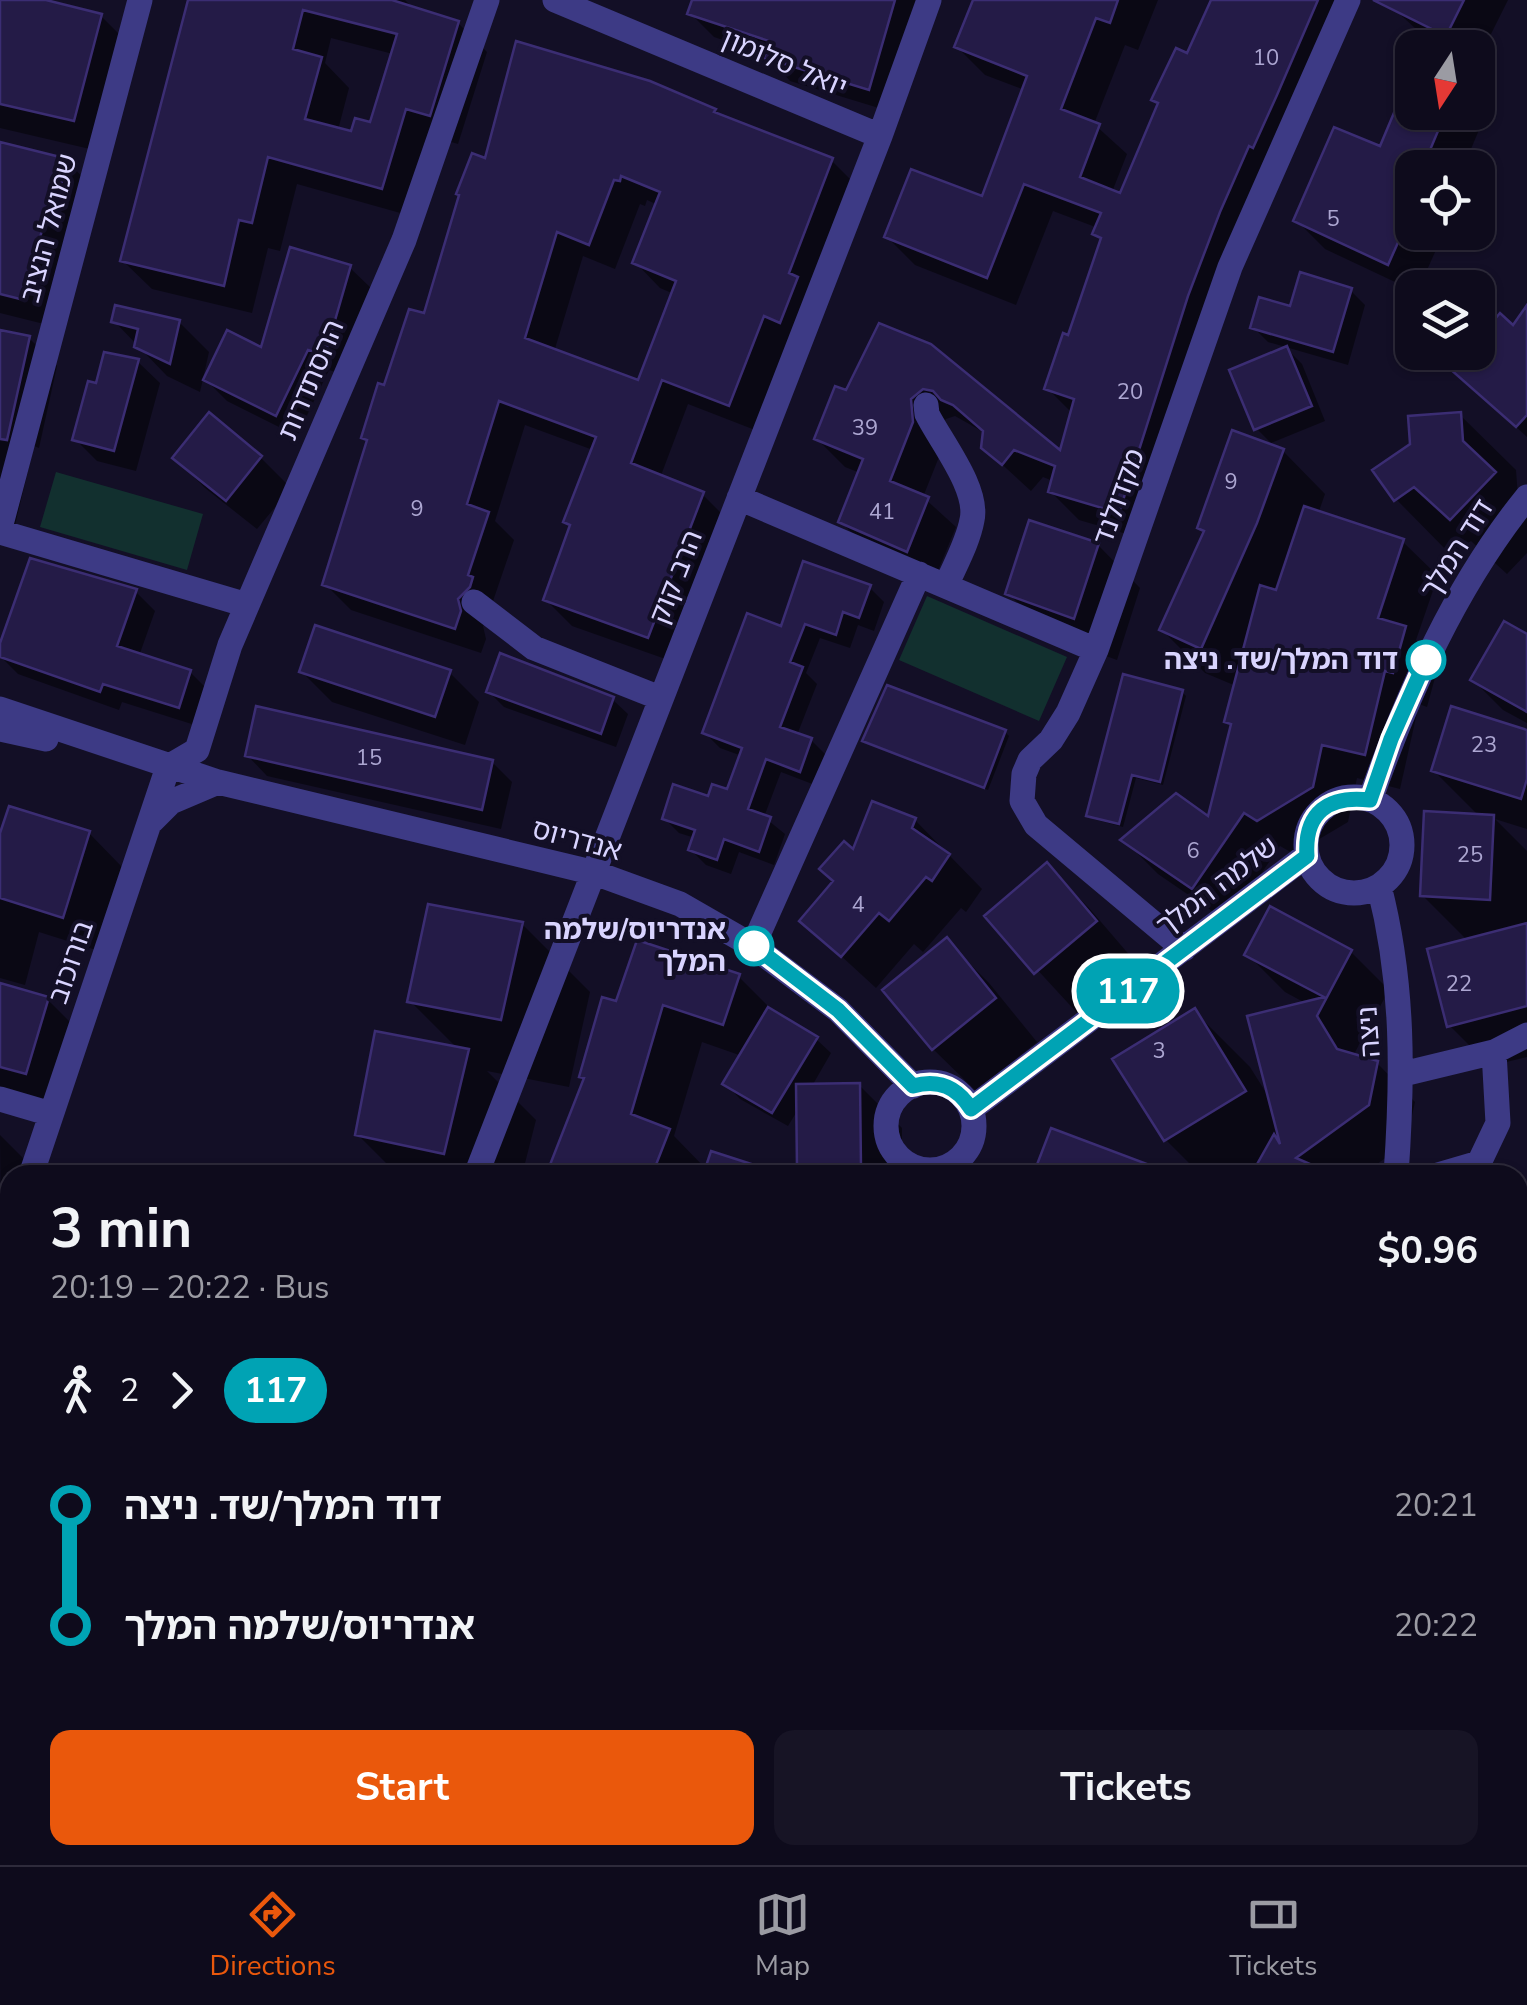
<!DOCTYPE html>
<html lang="en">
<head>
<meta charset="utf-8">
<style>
	body { margin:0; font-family:"Nunito Sans","Noto Sans Hebrew",sans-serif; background:#171425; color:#f1f3f6; height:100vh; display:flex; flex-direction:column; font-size:38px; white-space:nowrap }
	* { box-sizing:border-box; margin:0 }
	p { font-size:32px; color:#9b9ba3 }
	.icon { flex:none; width:55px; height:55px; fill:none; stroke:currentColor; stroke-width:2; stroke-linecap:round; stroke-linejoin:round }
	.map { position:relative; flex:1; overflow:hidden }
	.drawer { position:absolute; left:0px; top:1165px; width:1528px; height:700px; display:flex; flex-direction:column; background:#0e0b1c; border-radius:30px 30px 0 0; box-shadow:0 2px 8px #0004,0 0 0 2px #2e2b3b }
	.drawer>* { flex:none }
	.badge { padding:0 20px; border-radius:32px; font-size:35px; line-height:65px }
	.needle { width:65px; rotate:192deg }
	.buttons { position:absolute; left:1395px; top:30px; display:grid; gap:20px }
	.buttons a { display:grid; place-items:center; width:100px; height:100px; border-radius:20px; background:#0e0b1c; box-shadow:0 2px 8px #0004,0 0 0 2px #2e2b3b; font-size:50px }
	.map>.badge { position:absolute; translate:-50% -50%; box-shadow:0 0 0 5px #fff }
	.legs { display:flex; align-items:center; gap:15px; height:110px; padding:0 50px; font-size:32px }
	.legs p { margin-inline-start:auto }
	.headline { display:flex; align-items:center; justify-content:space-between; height:170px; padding:0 50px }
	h1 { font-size:55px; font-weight:700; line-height:75px }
	.cta { display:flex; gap:20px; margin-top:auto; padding:20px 50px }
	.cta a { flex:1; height:115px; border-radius:20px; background:#ea580c; color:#fff; font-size:40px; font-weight:700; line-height:115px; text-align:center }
	.cta a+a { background:#171425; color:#f1f3f6 }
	ul { padding:0 50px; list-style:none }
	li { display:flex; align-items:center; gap:35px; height:120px; font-size:38px }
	li i { display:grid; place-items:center; width:15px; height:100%; margin:0 12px; background:currentColor }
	li i::after { content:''; width:25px; height:25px; margin:-12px; border:8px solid; border-radius:50%; background:#0e0b1c }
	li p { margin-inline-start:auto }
	li:first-child i { background:linear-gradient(#0000 50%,currentColor 0) }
	li:last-child i { background:linear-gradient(currentColor 50%,#0000 0) }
	.dock { display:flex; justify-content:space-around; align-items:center; height:140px; border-top:2px solid #2e2b3b; background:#0e0b1c; font-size:28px; color:#9b9ba3 }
	.dock a { display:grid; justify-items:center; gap:5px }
	.dock .active { color:#ea580c }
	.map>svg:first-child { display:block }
</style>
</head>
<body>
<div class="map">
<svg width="1527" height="1865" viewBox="0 0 1527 1865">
	<rect width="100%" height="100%" fill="#130f26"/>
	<path fill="#12302f" d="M56 472 203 514 187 570 40 527Z
		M927 596 1067 657 1039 721 899 660Z
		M1527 1622V1865H1483L1485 1855H1518V1647Z"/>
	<path fill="#0007" fill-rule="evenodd" d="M0 0H34L101 16 134 49 107 153 0 128Z
		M191 0H405L415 10 458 23 487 52 458 144 435 137 411 216 297 184 280 251 268 248 252 313 152 289 123 261ZM331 38 393 54 371 125 352 134 338 130 349 88 325 63Z
		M694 0H928L892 112 790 81 767 55 714 37 690 13Z
		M975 0H1158L1138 50 1125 45 1094 124 1127 154 1112 192 1121 196 1160 105 1154 100 1189 57 1214 0H1360L1248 241 1147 540 1079 520 1050 491 1053 481 1043 477 1031 491 983 447 985 433 955 416 946 419 938 429 941 452 923 497 956 527 935 578 869 550 841 522 860 473 845 467 817 439 847 393 880 326 1061 454 1073 414 1047 388 1069 338 1102 241 1095 234 1098 228 1053 211 1016 305 915 265 887 237 983 200 1025 90 985 75 957 47Z
		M1397 0H1508L1478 60V48H1425L1428 40 1393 8Z
		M1412 76V112H1478V84L1492 99 1463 168H1412V232H1444L1419 288 1412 290 1325 249 1296 220 1381 149Z
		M714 111 721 118 831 160 857 186 755 430 688 404 660 478 702 494 728 520 674 662 572 626 546 600 572 527 566 522 593 450 525 425 495 521 514 540 493 601 497 605 495 613 483 626 486 639 481 653 351 610 325 584 369 442 364 437 386 388 425 316 486 161ZM647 200 658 205 635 262 660 288 674 294 639 384 554 352 583 256 615 269 640 204 645 206Z
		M0 144 67 161 94 189 52 326 0 313Z
		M1478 185 1485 192 1478 209Z
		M349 267 371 288 346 375 329 370 297 436 227 401 206 380 263 351Z
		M1350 290 1365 305 1348 365 1268 342 1253 327 1292 309Z
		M1527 310V437L1483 397 1478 352V342L1500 317 1514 329Z
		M114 321 179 322 209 352 200 392 167 376Z
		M0 332 29 338 57 366 39 448 34 446 10 546 0 544Z
		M1287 349 1302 364 1325 421 1271 443 1256 428Z
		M138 362 160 383 136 471 97 461 75 439 98 386Z
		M1460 415 1516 470 1518 497 1527 506V553L1507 574 1471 541 1451 555 1396 499Z
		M209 416 261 458 291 488 257 529 205 488 175 458Z
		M1283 451 1325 494 1318 514 1403 542 1438 576 1416 640 1439 663 1427 707 1419 704 1400 789 1357 778 1348 822 1294 854 1280 846 1228 922 1158 874 1124 840 1210 820 1233 727 1227 721 1236 686 1205 673 1162 630 1205 533 1200 528Z
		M1098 545 1140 588 1117 660 1051 636 1008 593Z
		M869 587 884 602 874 631 858 625 850 648 820 638 806 673 817 684 797 735 811 740 826 755 815 785 781 772 764 817 785 834 774 865 739 852 731 874 706 865 691 850 695 838 679 833 664 818 729 792 742 756 720 748 705 733 782 629Z
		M136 592 155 611 139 656 190 672 209 691 198 726 122 702 119 710 18 674 0 656V650Z
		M1527 637V723L1503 710 1473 680Z
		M302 672H449L479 702 465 745 332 702Z
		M489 692 613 700 628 714 616 747 504 707Z
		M1182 692 1186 696 1163 785 1136 778 1123 827 1093 819 1089 815Z
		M1005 732 1009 736 988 790 865 741Z
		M1527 732V829L1495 819 1527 851V1057L1490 1066 1449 1025 1468 941 1422 895 1480 817 1434 771Z
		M247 755 492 762 512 782 501 829 267 776Z
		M915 820 982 889 966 912 961 908 923 952 914 944 876 988 802 920 835 882 854 853Z
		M89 833 122 867 96 950 39 932 25 985 0 978V842Z
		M1047 866 1089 908 1138 965 1079 1015 988 916Z
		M522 924 590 992 569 1087 487 1071 536 1120 522 1175H398L357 1134 459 1050 410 1001Z
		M947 941 989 983 1037 1042 976 1091 933 1049Z
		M1351 952 1389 990 1353 1056 1377 1063 1415 1102 1406 1143 1362 1175H1201L1166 1140 1116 1060 1194 1011 1250 1067 1270 1099 1307 1004 1285 992 1247 954Z
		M739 977 778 1016 816 1039 831 1053 812 1086 859 1085 902 1128V1175H800L799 1108 788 1126 740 1099 726 1084 742 1056 702 1042 674 1136 707 1170 712 1154 777 1175H547L585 1080 581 1076 618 1004Z
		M0 986 47 999 80 1032 59 1106 0 1089Z
		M0 1135 24 1159 19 1175H10V1209L1 1241Z
		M1518 1192 1527 1195V1286L1518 1276Z
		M1518 1397 1527 1407V1591L1518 1595Z
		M10 1484V1528L0 1518Z
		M0 1558 10 1562V1621L0 1617Z
		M0 1662 10 1666V1729L0 1725Z
		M0 1765 10 1769V1832L0 1828Z
		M75 1855H122L118 1865H103Z
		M238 1855H298L295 1865H236Z
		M359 1855H489L499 1865H364L358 1859Z
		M592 1855H776L772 1865H588Z
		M794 1855H918L914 1865H791Z
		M1044 1855H1222L1218 1865H1054Z"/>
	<path fill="#241b47" stroke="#3b2d73" stroke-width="2.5" fill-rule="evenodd" d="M0 0H46L102 14 74 121 0 104Z
		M188 0H392L459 21 430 116 406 109 382 189 268 157 252 223 239 220 224 286 120 261ZM303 10 397 34 370 122 355 118 351 131 305 119 322 57 293 49Z
		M692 0H895L869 90 764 58 769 41 687 14Z
		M973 0H1118L1110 23 1096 18 1061 109 1100 124 1080 177 1120 193 1158 103 1151 100 1176 48 1187 53 1211 0H1318L1277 95 1253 148 1249 146 1220 212 1188 296 1119 513 1048 492 1055 466 1014 450 1002 465 981 448 983 431 953 405 941 400 933 391 923 389 911 399 913 422 890 481 929 497 907 552 838 522 863 459 814 439 835 386 846 390 879 323 931 344 1060 450 1074 399 1044 389 1063 333 1068 335 1101 238 1092 234 1101 213 1024 184 987 278 884 237 911 169 982 196 1027 76 954 47Z
		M1373 0H1464L1446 36Z
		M516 41 650 81 716 109 714 112 833 158 789 273 798 277 780 323 764 316 729 406 662 380 631 463 704 492 648 638 543 600 570 525 563 522 596 437 499 401 467 504 489 512 468 575 473 577 470 587 458 599 461 611 455 629 322 585 367 440 361 438 378 383 384 385 409 309 424 313 459 195 456 194 472 153 485 158ZM621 176 660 192 632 263 676 281 638 380 525 338 557 232 589 245 614 180 620 181Z
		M1412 70V112H1446L1430 150 1472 168H1412V211L1388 265 1293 221 1334 127 1380 146Z
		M0 142 68 159 56 205 49 203 24 300 0 294Z
		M290 247 351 265 325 355 308 350 276 416 203 380 227 330 261 347Z
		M1300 272 1352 288 1333 352 1250 328 1259 297 1290 306Z
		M115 305 180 320 170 364 134 347 138 329 111 322Z
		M1527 305V415L1516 427 1450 369 1465 352H1478V339L1500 313 1513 325Z
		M0 330 30 336 7 440 0 439Z
		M1287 346 1312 406 1254 430 1229 370Z
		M104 352 139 359 114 451 72 440 88 381 96 383Z
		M209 412 262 456 226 501 172 458Z
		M1461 412 1463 441 1496 472 1450 520 1414 487 1394 501 1372 470 1410 444 1408 416Z
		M1232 430 1284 449 1257 523 1201 649 1159 630 1204 531 1197 528Z
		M1304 506 1404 539 1378 618 1406 626 1393 673 1385 671 1365 755 1322 745 1313 787 1257 821 1244 813 1192 889 1120 840 1176 793 1208 816 1231 724 1224 722 1260 585 1276 590Z
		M1029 520 1099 543 1074 619 1005 594Z
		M30 558 137 589 117 646 191 670 179 708 103 684 100 692 0 657V643Z
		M803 561 871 585 859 618 843 612 836 635 805 624 790 662 803 667 780 727 812 738 800 772 766 759 748 809 771 817 759 852 724 839 717 860 688 850 695 830 662 819 673 784 708 796 712 784 727 789 742 748 702 733 747 613 781 626Z
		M1504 621 1527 634V712L1470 680Z
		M315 625 451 670 435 717 299 672Z
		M500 653 614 697 601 734 486 692Z
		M1123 674 1183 690 1160 782 1132 775 1119 824 1086 816Z
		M887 685 1006 730 984 788 862 741Z
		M256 706 493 760 482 810 245 756Z
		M1451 706 1527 730V779L1521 799 1431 771Z
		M872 801 916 818 912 828 950 854 932 881 926 877 889 921 879 913 841 957 799 921 833 881 819 869 844 841 853 849Z
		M9 806 90 831 63 918 0 898V833Z
		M1424 811 1494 815 1490 900 1420 896Z
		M1047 862 1097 921 1034 974 984 916Z
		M428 904 523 922 501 1020 407 1002Z
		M1270 906 1352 950 1317 1016 1337 1049 1378 1061 1369 1105 1296 1158 1335 1175H1251L1274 1134 1280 1144 1247 1016 1324 997 1244 955Z
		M1527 923V1006L1447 1027 1427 949Z
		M947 937 996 998 932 1050 882 990Z
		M637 940 740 974 723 1025 663 1005 631 1114 670 1129 652 1175H546L584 1078 579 1077 602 997 616 1001Z
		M0 983 49 997 26 1074 0 1067Z
		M768 1007 818 1037 772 1113 722 1084Z
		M1195 1008 1246 1091 1164 1141 1112 1059Z
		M375 1031 469 1049 444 1154 355 1135Z
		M860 1083 861 1168H797L796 1084Z
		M1051 1128 1171 1173V1175H1033Z
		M711 1151 773 1171 772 1175H703Z"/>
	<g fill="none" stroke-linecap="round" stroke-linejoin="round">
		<path stroke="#2fb8b0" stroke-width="4" stroke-dasharray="5 8" stroke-linecap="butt" d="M0 1326 10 1297
			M1518 1551 1527 1552
			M1518 1596 1527 1570
			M1310 1865 1313 1855
			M1382 1865 1390 1855
			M1470 1865 1471 1855"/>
		<path stroke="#3d3a85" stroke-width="25" d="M555 0 880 136
			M926 405 927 414C941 442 979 489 972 520 968 542 955 565 946 586
			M739 498 1096 650
			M0 528 140 0
			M0 532 247 605
			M474 602 534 648 660 698
			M0 709 218 782 595 873 680 904 753 946 838 1010 913 1086
			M0 729 46 739
			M168 767 197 750 230 645 404 240 487 0
			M1306 845a48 48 0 1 1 96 0a48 48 0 1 1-96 0Z
			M1370 800C1408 693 1455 586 1527 497
			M152 821 171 802 218 782
			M1379 886C1404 983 1403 1076 1396 1175
			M753 946 919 574
			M1184 949 1036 825 1022 801 1024 774 1030 760 1051 740 1068 713 1096 650 1230 267 1348 0
			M1403 1074 1494 1052 1527 1035
			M886 1126a44 44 0 1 1 88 0a44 44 0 1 1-88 0Z
			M0 1099 51 1114
			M971 1109 1307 855
			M31 1175 168 767
			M476 1175 880 136 929 0
			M1438 1175 1479 1163 1498 1123 1494 1052
			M0 1267 10 1237
			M0 1628 10 1631
			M290 1863 293 1855
			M508 1865 512 1855
			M761 1865 766 1855
			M1222 1865 1227 1855"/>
	</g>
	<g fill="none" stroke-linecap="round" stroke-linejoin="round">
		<g stroke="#fff" stroke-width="22">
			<path id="line-1" d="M754 946 838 1010 913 1086C939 1079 957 1087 971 1109L1307 856C1304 812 1329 795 1370 800L1391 739 1426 660"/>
		</g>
		<use href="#line-1" stroke="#00a3b4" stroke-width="15"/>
	</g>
	<g fill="#fff" stroke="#00a3b4" stroke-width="5">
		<circle cx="1426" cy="660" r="18"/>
		<circle cx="754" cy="946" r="18"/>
	</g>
	<g text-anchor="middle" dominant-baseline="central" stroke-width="8" stroke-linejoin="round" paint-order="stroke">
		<g font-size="22" fill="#aca6d1">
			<text x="1266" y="58">10</text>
			<text x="1333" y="219">5</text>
			<text x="1130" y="392">20</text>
			<text x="865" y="428">39</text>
			<text x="1231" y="482">9</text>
			<text x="417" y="509">9</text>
			<text x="882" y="512">41</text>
			<text x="1484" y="745">23</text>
			<text x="369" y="758">15</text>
			<text x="1193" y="851">6</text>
			<text x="1470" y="855">25</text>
			<text x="858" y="905">4</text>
			<text x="1459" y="984">22</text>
			<text x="1159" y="1051">3</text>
		</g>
		<g font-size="28" fill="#d9d4ff" stroke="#130f26">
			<text transform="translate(784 63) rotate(23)">יואל סלומון</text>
			<text transform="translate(49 228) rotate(-75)">שמואל הנציב</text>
			<text transform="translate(311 380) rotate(-67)">ההסתדרות</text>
			<text transform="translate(1119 497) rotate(-70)">מקדולנד</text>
			<text transform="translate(1457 549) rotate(-58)">דוד המלך</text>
			<text transform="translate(676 577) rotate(-68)">הרב קוק</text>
			<text transform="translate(577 840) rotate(15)">אנדריוס</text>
			<text transform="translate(1217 886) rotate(-37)">שלמה המלך</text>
			<text transform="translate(71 962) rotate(-71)">בורוכוב</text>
			<text transform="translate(1369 1032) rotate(-94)">ניצה</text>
		</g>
		<g font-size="28" font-weight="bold" fill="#d9d4ff" stroke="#130f26" text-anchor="end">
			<text x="1398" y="660">דוד המלך/שד. ניצה</text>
			<text x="726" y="930">אנדריוס/שלמה<tspan x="726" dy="32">המלך</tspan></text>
		</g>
	</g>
</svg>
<div class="buttons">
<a><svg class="needle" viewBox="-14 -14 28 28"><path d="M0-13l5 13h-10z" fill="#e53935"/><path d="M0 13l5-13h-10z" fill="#9b9ba3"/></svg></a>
<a><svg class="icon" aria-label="locate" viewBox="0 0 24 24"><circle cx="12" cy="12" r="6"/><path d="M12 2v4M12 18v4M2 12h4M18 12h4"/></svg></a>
<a><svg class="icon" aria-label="layers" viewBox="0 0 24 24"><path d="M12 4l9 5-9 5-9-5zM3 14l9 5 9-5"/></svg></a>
</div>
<b class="badge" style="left:1128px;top:991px;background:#00a3b4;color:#fff">117</b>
<section class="drawer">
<div class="headline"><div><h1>3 min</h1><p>20:19 – 20:22 · Bus</p></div><b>$0.96</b></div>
<div class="legs"><svg class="icon" aria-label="walk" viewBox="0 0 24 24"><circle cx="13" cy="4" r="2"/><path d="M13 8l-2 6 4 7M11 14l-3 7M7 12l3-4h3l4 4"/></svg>2<svg class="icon" aria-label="forward" viewBox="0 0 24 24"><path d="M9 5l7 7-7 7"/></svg><b class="badge" style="background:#00a3b4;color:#fff">117</b></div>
<ul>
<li><i style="color:#00a3b4"></i><b>דוד המלך/שד. ניצה</b><p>20:21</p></li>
<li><i style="color:#00a3b4"></i><b>אנדריוס/שלמה המלך</b><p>20:22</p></li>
</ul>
<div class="cta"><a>Start</a><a>Tickets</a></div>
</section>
</div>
<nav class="dock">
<a class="active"><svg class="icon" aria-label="directions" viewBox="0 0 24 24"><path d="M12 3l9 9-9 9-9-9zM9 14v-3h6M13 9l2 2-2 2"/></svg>Directions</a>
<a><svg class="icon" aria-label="map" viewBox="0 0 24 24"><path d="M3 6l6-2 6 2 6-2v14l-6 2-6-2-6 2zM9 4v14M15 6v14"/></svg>Map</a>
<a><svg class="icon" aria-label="tickets" viewBox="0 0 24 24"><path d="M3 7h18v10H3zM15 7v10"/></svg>Tickets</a>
</nav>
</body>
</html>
